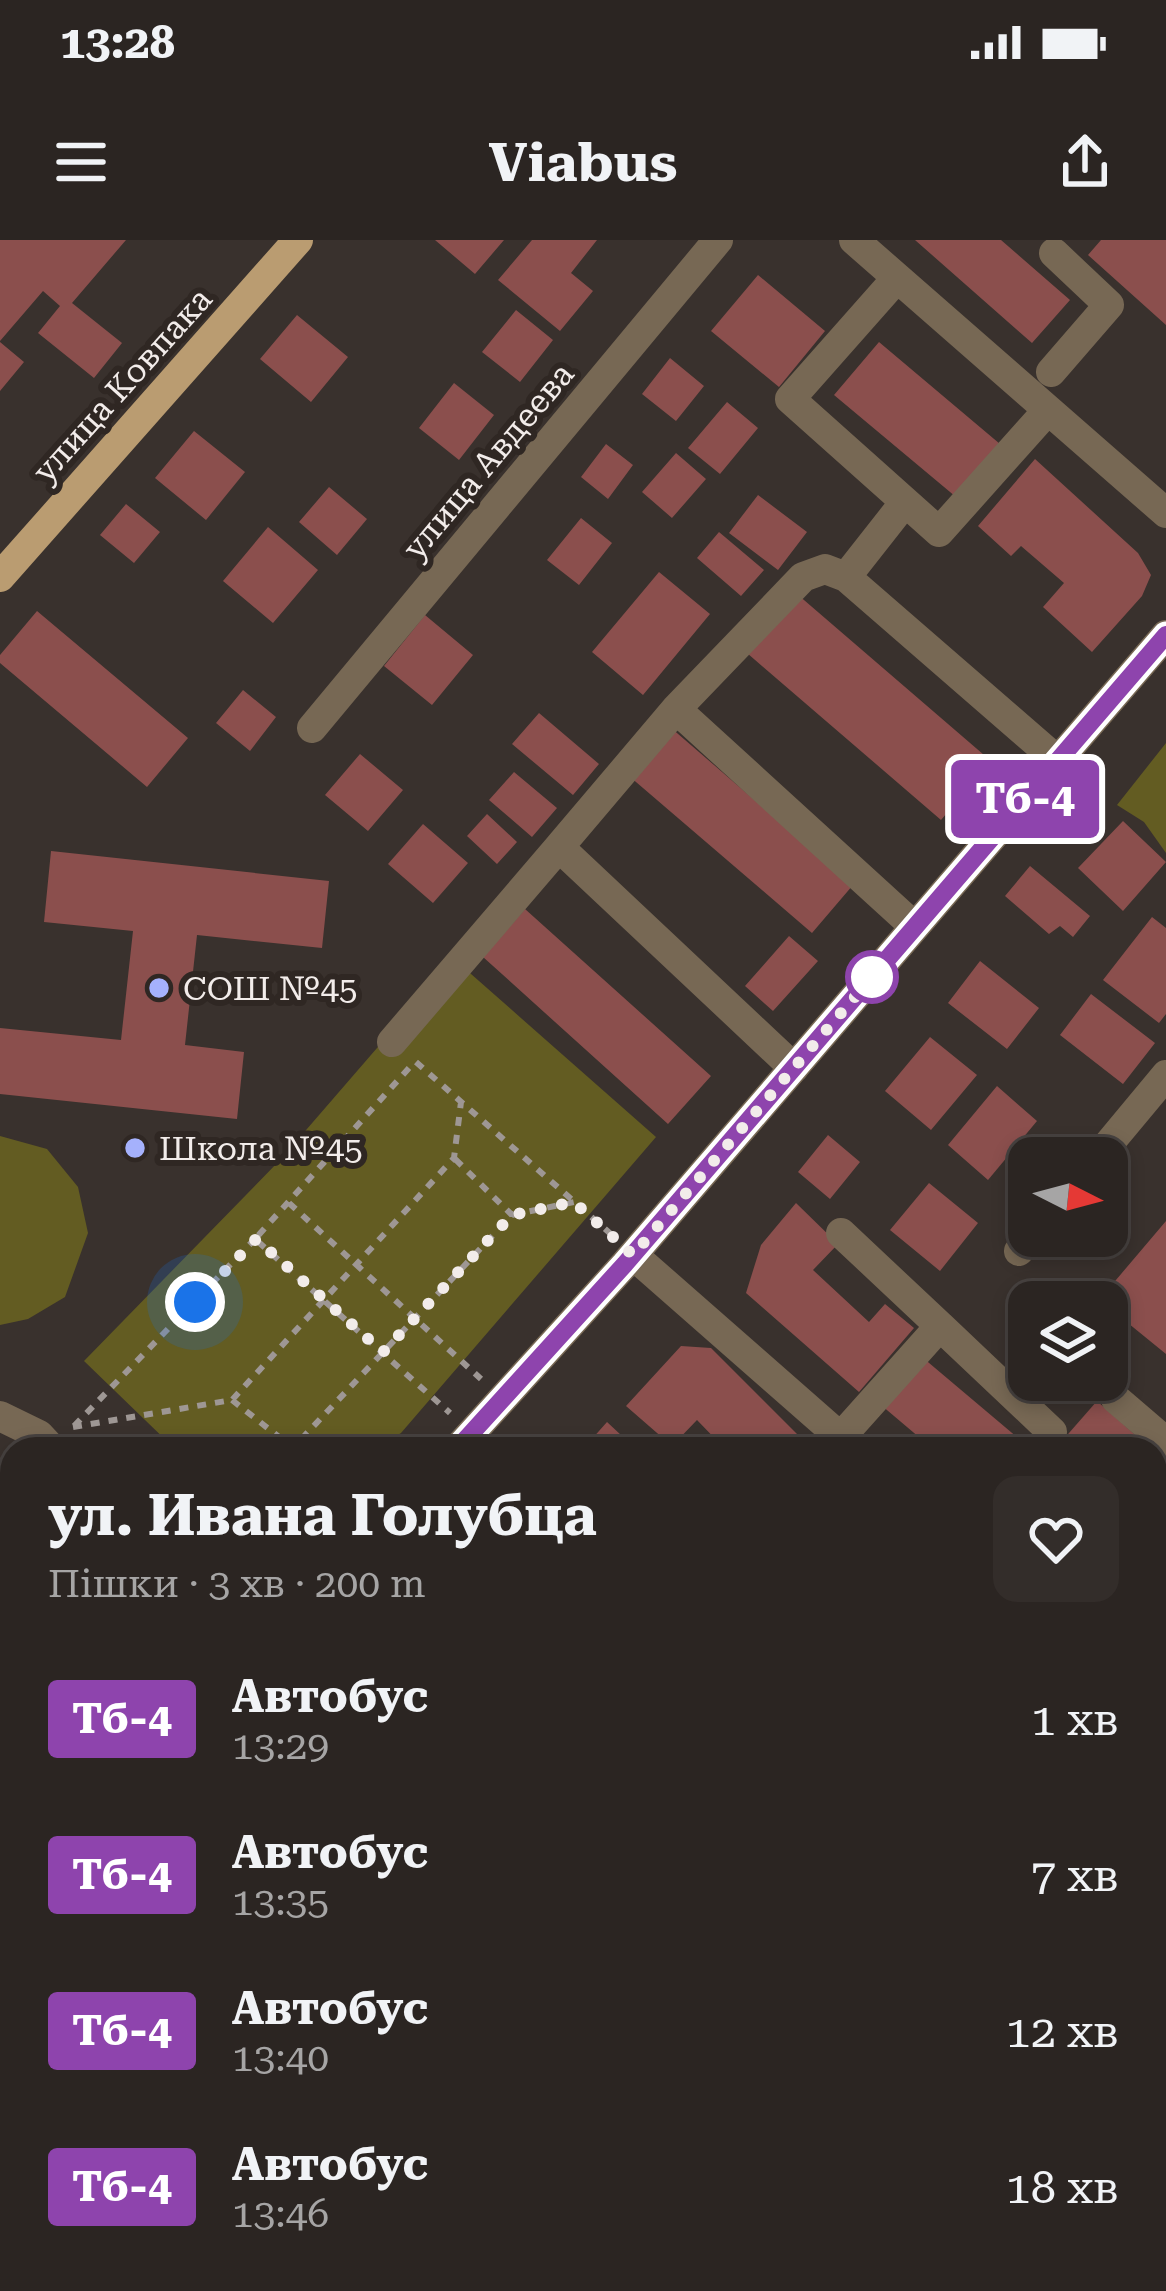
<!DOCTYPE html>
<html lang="uk">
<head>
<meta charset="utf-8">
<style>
	body { margin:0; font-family:"Roboto Serif",serif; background:#332d2a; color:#f1f3f6; height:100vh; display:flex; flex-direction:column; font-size:45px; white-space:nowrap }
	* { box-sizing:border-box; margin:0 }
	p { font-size:39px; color:#a6a5a5 }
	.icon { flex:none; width:66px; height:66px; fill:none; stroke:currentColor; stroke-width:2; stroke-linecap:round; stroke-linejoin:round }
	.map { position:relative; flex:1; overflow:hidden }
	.side { position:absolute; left:0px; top:1197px; width:1167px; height:855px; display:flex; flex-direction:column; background:#2b2522; border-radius:36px 36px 0 0; box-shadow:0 6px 18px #0003,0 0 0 3px #474240 }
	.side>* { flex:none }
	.badge { padding:0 24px; border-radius:9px; font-size:42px; line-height:78px }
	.needle { width:78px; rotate:96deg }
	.tools { position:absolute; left:1008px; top:897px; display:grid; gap:24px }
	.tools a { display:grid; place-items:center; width:120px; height:120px; border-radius:24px; background:#2b2522; box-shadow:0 6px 18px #0003,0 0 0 3px #474240; font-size:60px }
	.you { position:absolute; width:60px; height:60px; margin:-30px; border:9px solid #fff; border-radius:50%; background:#1a73e8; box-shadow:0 0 0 18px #1a73e833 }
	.map>.badge { position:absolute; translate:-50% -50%; box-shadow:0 0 0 6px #fff }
	.round { display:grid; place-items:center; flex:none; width:126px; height:126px; border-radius:24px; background:#332d2a }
	.summary { display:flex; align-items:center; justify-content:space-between; height:204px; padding:0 48px }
	h1 { font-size:57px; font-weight:700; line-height:90px }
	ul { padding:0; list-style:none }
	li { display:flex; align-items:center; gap:36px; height:156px; padding:0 48px }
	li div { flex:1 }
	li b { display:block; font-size:45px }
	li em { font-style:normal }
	li .badge { min-width:132px; font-weight:700; text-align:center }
	.status { display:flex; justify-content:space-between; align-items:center; height:84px; padding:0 60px; background:#2b2522; direction:ltr }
	.status svg { height:33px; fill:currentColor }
	header { display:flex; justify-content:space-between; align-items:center; height:156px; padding:0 48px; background:#2b2522; font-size:54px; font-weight:700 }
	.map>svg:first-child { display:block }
</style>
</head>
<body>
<div class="status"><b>13:28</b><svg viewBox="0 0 49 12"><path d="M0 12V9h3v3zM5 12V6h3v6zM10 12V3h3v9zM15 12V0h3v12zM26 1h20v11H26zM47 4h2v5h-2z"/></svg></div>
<header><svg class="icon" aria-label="menu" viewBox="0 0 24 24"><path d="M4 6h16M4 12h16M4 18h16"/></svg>Viabus<svg class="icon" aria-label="share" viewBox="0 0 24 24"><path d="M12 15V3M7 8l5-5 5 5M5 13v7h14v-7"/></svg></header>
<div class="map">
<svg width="1166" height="2051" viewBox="0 0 1166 2051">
	<rect width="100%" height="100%" fill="#39312d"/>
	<path fill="#635c22" d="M1166 503V613L1144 582 1117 565Z
		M454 719 656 897 401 1193 376 1209H175L84 1121 281 919Z
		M0 896 47 909 78 947 88 993 65 1057 28 1079 0 1085Z
		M690 2040H948L959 2051H689Z"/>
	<path fill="#8b4f4d" d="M0 0H126L72 63 122 103 94 138 38 93 60 66 43 51 0 101Z
		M435 0H504L475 34Z
		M532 0H597L571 33 593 51 560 91 498 40Z
		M915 0H1001L1070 60 1032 103Z
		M1101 0H1166V85L1088 15Z
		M758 35 825 91 779 147 711 91Z
		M516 70 553 100 520 142 482 112Z
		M297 75 348 117 311 162 260 119Z
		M0 102 24 122 0 151Z
		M879 102 1000 204 956 257 834 155Z
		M670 118 704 146 676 181 642 154Z
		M454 143 494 175 459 220 419 188Z
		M727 162 758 188 720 234 688 208Z
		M194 191 245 232 206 280 155 238Z
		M606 204 633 225 608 259 581 237Z
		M676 213 706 239 672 278 642 252Z
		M1035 219 1138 313 1151 335 1142 356 1092 412 1043 367 1064 343 1021 306 1011 316 978 286Z
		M329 247 367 279 337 315 299 282Z
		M758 255 807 292 778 330 729 293Z
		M126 264 160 292 134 323 100 295Z
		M581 278 612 303 579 345 547 320Z
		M268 287 318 330 273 383 223 341Z
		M719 292 764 330 741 356 697 318Z
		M659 332 710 374 643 455 592 412Z
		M797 354 991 521 941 580 747 413Z
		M37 371 188 498 147 547 0 423V415Z
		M425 375 473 415 432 465 384 426Z
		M243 450 276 477 250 511 216 483Z
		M539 473 599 524 573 555 512 504Z
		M670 487 853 645 812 693 629 536Z
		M360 514 403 550 368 591 325 555Z
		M514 532 557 568 532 597 489 560Z
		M487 574 517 602 497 624 467 596Z
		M1123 581 1166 622 1123 671 1078 628Z
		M423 584 468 623 433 663 388 624Z
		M51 611 329 641 322 708 197 695 185 805 244 812 237 879 0 854V788L121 800 133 691 44 682Z
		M1030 626 1090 676 1073 697 1060 686 1049 694 1005 656Z
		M525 669 711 836 668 884 483 717Z
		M1152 677 1166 688V774L1159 783 1103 740Z
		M789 696 818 721 773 771 745 746Z
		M980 721 1039 768 1007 809 948 763Z
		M1091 754 1155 803 1123 844 1060 795Z
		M930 797 977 835 931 890 885 851Z
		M997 846 1037 881 988 940 948 905Z
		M828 895 860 922 830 959 798 932Z
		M929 943 978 983 940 1031 890 990Z
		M796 963 838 1004 813 1030 869 1082 885 1064 914 1088 859 1152 746 1053 761 1005Z
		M1166 981V1114L1107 1066V1062L1099 1060Z
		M681 1106 711 1108 808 1205 804 1209H725L697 1180 672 1206 626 1166Z
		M922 1117 1031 1209H933L881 1165Z
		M1097 1161 1151 1209H1055Z
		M607 1182 636 1209H583Z
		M1155 1212 1166 1222V1307L1155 1297Z
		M1155 1598 1166 1607V1675L1155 1666Z
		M0 1704 12 1706V1749L0 1747Z
		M0 1994 12 1995V2040H310V2051H0Z
		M402 2040H660L659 2051H401Z"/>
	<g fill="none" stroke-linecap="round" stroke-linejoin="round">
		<path stroke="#9e9794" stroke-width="6" stroke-dasharray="9 9" stroke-linecap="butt" d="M416 822 613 996
			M409 828 255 999 450 1173
			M289 963 481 1139
			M512 975 574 962
			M232 1160 293 1208 512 975 454 918
			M74 1186 255 999
			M73 1187 232 1160 454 918 461 862
			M0 1315 12 1300
			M0 1472 12 1460
			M1155 1869 1166 1857
			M0 1886 12 1887
			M758 2040 759 2051
			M839 2040 849 2051
			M883 2051 896 2040"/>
		<path stroke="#776854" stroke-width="30" d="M854 0 1166 273
			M897 38 790 159 939 292 1048 170
			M1051 132 1109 65 1054 13
			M846 337 905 262
			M676 469 915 687
			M312 488 718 0
			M392 802 559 607
			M794 828 559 607 676 469 803 337 825 329 846 337 1058 521
			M1097 918 1166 835
			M1019 1011 1031 996
			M633 1015 854 1209
			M940 1086 1052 1192
			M1116 1159 1166 1202
			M0 1176 39 1195 52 1209
			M457 1209 625 1024 1166 395
			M830 1209 940 1086 841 993
			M0 1363 12 1376
			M1155 1380 1166 1367
			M1155 1473 1166 1483
			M0 1554 12 1566
			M0 1968H12
			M1009 2040 1023 2051
			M668 2051 670 2040"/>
		<path stroke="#ba9c71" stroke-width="30" d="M0 337 298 0"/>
	</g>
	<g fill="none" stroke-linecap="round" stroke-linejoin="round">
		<g stroke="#fff" stroke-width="27">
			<path id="line" d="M457 1209 625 1024 1166 395"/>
		</g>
		<use href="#line" stroke="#8e44ad" stroke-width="18"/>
		<path stroke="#f2ecea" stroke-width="12" stroke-dasharray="0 21.6" d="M195 1062 256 999 383 1112 512 975 574 962 633 1015 872 737"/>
	</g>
	<circle fill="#fff" stroke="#8e44ad" stroke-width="6" cx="872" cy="737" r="24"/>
	<g fill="#a5b1fc" stroke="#2f2723" stroke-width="4.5">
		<circle cx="159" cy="748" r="12"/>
		<circle cx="135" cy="908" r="12"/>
	</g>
	<g text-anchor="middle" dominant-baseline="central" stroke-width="12" stroke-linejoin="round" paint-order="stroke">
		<g font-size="33" fill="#f2ecea" stroke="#2f2723">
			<text transform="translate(122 145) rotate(-48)">улица Ковпака</text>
			<text transform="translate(488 221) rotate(-50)">улица Авдеева</text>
		</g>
		<g font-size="33" fill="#f2ecea" stroke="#2f2723" text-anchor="start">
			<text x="183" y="748">СОШ №45</text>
			<text x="159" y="908">Школа №45</text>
		</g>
	</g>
</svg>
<div class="tools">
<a><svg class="needle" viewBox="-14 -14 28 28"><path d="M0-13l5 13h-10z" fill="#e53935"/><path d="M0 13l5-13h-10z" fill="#a6a5a5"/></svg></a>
<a><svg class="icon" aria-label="layers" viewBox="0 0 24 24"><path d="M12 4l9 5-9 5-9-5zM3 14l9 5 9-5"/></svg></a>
</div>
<div class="you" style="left:195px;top:1062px"></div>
<b class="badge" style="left:1025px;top:559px;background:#8e44ad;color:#fff">Тб-4</b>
<section class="side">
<div class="summary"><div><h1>ул. Ивана Голубца</h1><p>Пішки · 3 хв · 200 m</p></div><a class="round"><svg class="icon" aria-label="heart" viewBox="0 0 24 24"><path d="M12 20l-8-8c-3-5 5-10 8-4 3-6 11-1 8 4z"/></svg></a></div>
<ul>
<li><span class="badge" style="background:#8e44ad;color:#fff">Тб-4</span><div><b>Автобус</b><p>13:29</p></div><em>1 хв</em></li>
<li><span class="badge" style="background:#8e44ad;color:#fff">Тб-4</span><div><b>Автобус</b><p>13:35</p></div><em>7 хв</em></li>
<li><span class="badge" style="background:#8e44ad;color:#fff">Тб-4</span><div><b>Автобус</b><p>13:40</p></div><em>12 хв</em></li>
<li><span class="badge" style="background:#8e44ad;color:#fff">Тб-4</span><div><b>Автобус</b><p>13:46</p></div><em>18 хв</em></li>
</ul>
</section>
</div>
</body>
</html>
